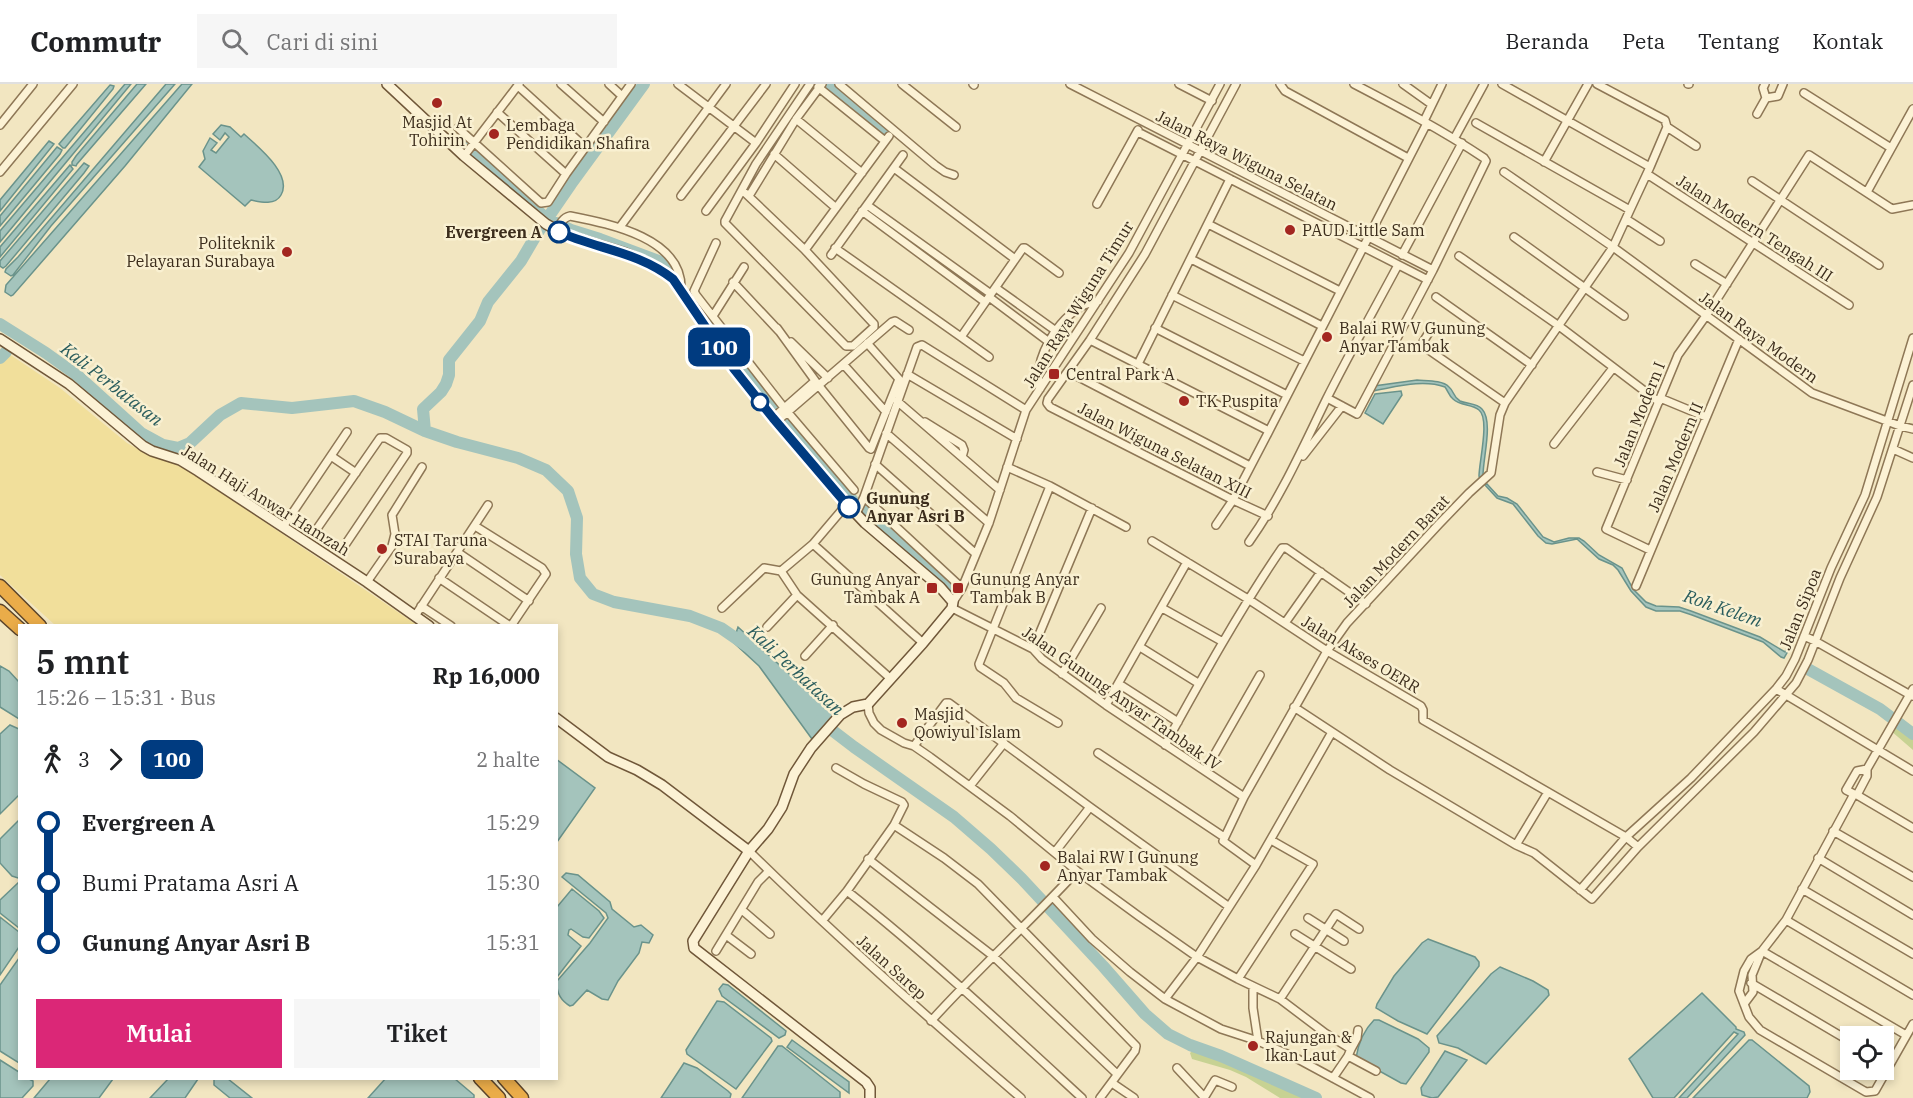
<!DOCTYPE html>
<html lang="id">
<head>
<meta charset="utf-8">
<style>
	body { margin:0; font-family:"IBM Plex Serif",serif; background:#f6f6f6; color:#202124; height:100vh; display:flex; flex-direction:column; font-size:22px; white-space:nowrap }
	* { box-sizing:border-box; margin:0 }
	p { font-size:20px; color:#757577 }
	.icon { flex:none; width:33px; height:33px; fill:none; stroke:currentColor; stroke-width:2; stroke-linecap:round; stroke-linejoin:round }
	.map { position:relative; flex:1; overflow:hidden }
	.drawer { position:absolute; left:18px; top:540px; width:540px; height:456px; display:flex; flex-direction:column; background:#fff; border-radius:0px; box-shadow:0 3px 9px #0003 }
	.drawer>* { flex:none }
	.badge { padding:0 12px; border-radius:9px; font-size:21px; line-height:39px }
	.buttons { position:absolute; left:1840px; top:942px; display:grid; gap:12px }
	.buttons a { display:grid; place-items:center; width:54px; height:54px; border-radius:0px; background:#fff; box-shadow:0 3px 9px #0003; font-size:30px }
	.map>.badge { position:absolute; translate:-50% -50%; box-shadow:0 0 0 3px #fff }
	.legs { display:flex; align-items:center; gap:9px; height:66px; padding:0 18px; font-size:20px }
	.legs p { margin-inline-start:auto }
	.head { display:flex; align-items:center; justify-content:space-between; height:102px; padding:0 18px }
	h1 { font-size:33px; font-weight:600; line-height:45px }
	.cta { display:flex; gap:12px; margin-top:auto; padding:12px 18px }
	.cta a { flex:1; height:69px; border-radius:0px; background:#db2777; color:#fff; font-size:24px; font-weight:600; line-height:69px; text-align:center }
	.cta a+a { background:#f6f6f6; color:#202124 }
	ul { padding:0 18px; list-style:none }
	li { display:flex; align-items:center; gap:21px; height:60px; font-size:22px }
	li i { display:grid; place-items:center; width:9px; height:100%; margin:0 8px; background:currentColor }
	li i::after { content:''; width:15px; height:15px; margin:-8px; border:4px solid; border-radius:50%; background:#fff }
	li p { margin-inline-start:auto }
	li:first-child i { background:linear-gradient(#0000 50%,currentColor 0) }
	li:last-child i { background:linear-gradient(currentColor 50%,#0000 0) }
	header { display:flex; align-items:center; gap:36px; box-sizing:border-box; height:84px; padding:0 30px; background:#fff; border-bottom:2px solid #e0e0e0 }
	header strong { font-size:28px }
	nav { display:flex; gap:33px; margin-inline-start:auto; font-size:21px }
	.search { width:420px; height:54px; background:#f6f6f6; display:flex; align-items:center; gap:15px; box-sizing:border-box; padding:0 21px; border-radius:0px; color:#757577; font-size:22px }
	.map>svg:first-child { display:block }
</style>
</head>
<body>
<header>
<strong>Commutr</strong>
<div class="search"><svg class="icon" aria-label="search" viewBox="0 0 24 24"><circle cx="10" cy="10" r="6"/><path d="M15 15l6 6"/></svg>Cari di sini</div>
<nav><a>Beranda</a><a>Peta</a><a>Tentang</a><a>Kontak</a></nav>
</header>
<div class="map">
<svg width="1913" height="1014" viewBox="0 0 1913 1014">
	<rect width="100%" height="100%" fill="#f2e6c1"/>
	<path fill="#c7d293" d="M1898 631 1913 644V666L1890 646Z
		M1193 966 1236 980 1311 1014H1280L1246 993 1230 986 1192 975 1190 969Z"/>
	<path fill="#f1df9b" d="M6 268 60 304 127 359 147 370 170 378 191 388 417 541H55L0 491V274Z"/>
	<path fill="#a4c4bc" stroke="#6a938b" stroke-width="1.5" d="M125 0H131L0 158V147Z
		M137 0H146L77 80 76 82 72 81V78L76 72Z
		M166 0H175L51 142 13 191 11 192 5 188 6 185 18 173Z
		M182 0H192L125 82 13 211 11 212 5 208 6 201Z
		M110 1 114 2 113 5 65 64H63L59 60Z
		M221 41 230 43 241 53 244 50C257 62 293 90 281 111 275 122 260 118 251 116L245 122 199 83 205 75 203 67 210 54 217 59 211 66 216 69 229 53 225 49 220 56 213 50Z
		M49 57 54 60 0 127V116Z
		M57 63 62 66 60 70 0 142V132Z
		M84 79 89 82 84 89 6 182 3 184 0 182V177Z
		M70 81 73 85 0 173V163Z
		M1417 296C1427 297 1442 296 1449 303 1455 308 1452 312 1460 317 1467 320 1477 319 1482 325 1494 338 1482 377 1483 394L1480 396 1479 392C1479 378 1490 335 1479 326 1472 320 1460 322 1453 315 1449 312 1448 307 1445 303 1422 295 1396 303 1372 307L1374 302Z
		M1401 307 1402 311 1383 340 1365 329 1375 310Z
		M1487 400 1498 412 1507 414 1517 420 1543 453 1554 458 1569 454H1579L1584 457 1599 471 1622 484 1633 505 1646 518 1656 522 1679 523 1691 527 1760 553 1785 568 1789 558 1792 560 1784 574 1781 573 1763 558 1692 531 1680 527H1656L1646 523 1631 507 1618 486 1613 481 1599 475 1577 455 1552 460 1546 459 1538 452 1513 420 1497 414 1485 401Z
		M738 543 834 631 812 655 759 582 733 558Z
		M0 582 9 587 19 598V635L0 623Z
		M10 641 19 645V711L0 730V650Z
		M556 675 595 704 557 758H556Z
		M19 736 20 793 18 794 12 792 0 779V755Z
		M566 789 578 791 610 818 612 825 634 843 641 841 653 851 649 859 642 858 639 869 618 897 608 916 602 915 587 906 573 921 570 922C560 916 556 908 557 897L590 859 608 834 606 829 562 793Z
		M19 798V844L0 829V816Z
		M572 805 599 827 604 834 589 854 583 853 571 845 569 846 568 851 581 862 557 893V823Z
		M0 833 19 848V863L0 891Z
		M1428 855 1475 873 1479 878V882L1427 950 1398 937 1376 924 1377 920 1394 892 1422 859Z
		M19 874V979L0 967V901Z
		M1500 883 1533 897 1548 906 1549 911 1486 980 1458 964 1439 959 1437 952 1491 890Z
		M723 900 728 901 786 947 785 951 779 954 722 912 719 905Z
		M1702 909 1736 943V945L1744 948 1745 951 1687 1014H1679L1738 950 1734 948 1674 1014H1653L1629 975Z
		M717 917 724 918 771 954 772 957 736 1005 687 970 686 966Z
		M1374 936H1379L1418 955 1429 964V968L1406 1000 1401 999 1356 974C1358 961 1364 946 1374 936Z
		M792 956 849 998V1009L787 963Z
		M1749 956H1752L1809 1002 1810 1008 1807 1014H1693Z
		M778 962H782L840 1008V1014H742Z
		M1445 967 1467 976 1438 1013 1432 1014 1422 1011 1421 1004Z
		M0 976 19 988 20 994 29 995 33 997V1002L22 1014H0Z
		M684 979 697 984 728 1007 731 1010 730 1014H661Z
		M169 994H198V995L185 1014H150Z
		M386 994 455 995 474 1011V1014H368Z
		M50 995V994L113 995 99 1014H34Z
		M214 995H228L252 1014H230L214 1001Z"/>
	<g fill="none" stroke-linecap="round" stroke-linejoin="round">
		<path stroke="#a4c4bc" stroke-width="12" d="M827 0 884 48
			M460 58 547 135 571 146 600 155 659 177 675 194
			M702 230 731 271 776 326 853 417 880 443 957 507
			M0 240 46 269 78 292 141 349 163 361 178 364 190 359 220 331 241 319 292 324 354 317 385 328 425 347 457 358 518 374 546 386 568 407 577 434 576 470 580 494 593 510 614 518 690 532 721 544 747 562
			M0 274 6 268
			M425 347 423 325 441 308 446 300 449 291V276L480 237 488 218 521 177 538 148 571 100 644 0
			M1806 584 1880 625 1913 650
			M820 637 854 663 954 733 991 765 1022 795 1103 882 1145 930 1168 950 1190 961 1221 972 1316 1014"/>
		<g stroke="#8e7756" stroke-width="10">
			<path id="street" d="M561 0 604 38
				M609 0 622 12
				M678 0 756 59
				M839 0 935 81 945 88 954 91
				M902 0 956 43
				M973 0 974 1
				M1070 0 1433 186
				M1179 0 1212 17
				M1236 0 1145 170 1090 256 1048 315 1047 319 1050 323 1233 416 1268 432
				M1280 0 1285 7 1408 74
				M1403 0 1431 20
				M1502 0 1650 83 1630 126
				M1597 0 1665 36 1667 43 1650 83
				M1688 0H1689
				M1765 0 1763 4 1766 14
				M518 2 585 63
				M818 3 885 57
				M1804 9 1891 64
				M497 28 566 90
				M1757 30 1766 14 1778 12 1783 0
				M796 35 862 89
				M1424 37 1442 0
				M1476 39 1630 126 1613 163 1504 88
				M0 41 33 0
				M1667 43 1696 62
				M458 44 541 119 548 118 566 90 631 0
				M1138 48 1428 196
				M1454 55 1484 0
				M774 70 836 124
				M464 72 519 0
				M1544 78 1588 0
				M894 84 1015 175
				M0 88 73 0
				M1647 90 1849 221
				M1752 97 1879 181
				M742 106 805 166 874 240V243L853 262H846L725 139V137L756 80 810 0
				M1867 108 1913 25
				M681 112 766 0
				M749 112 796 35 822 0
				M1097 120 1138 46
				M867 121 991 210
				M706 127 756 59 795 0
				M862 127 985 218
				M1626 135 1660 157
				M1208 140 1340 207
				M620 143 726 0
				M557 147C560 140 562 134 570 132 610 140 683 154 681 206
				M1514 153 1624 232
				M716 159 694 207 696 211 785 325 854 406
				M835 164 961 253
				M805 166 889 52
				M831 171 903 71
				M1402 171 1462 59
				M1459 172 1559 242 1659 318
				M1191 175 1322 242
				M1695 180 1727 200
				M733 198 779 247
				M996 204 1056 247
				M1172 211 1304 277
				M989 213 1049 258
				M1436 213 1532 281
				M713 232 744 183
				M1433 242 1423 258V262L1505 319
				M777 244 819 302 869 364 871 365 899 295 867 259
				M1155 244 1287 311
				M1090 256 1269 347
				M791 258 828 294
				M989 273 961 253 1023 164H1025L1059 189
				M1138 280 1230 95
				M844 281 886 328
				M1069 288 1250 382
				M907 290 1017 355
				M1040 305C1032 276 1058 234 1084 221 1089 219 1094 218 1098 217
				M1327 314 1357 330 1433 186 1486 77 1484 74C1442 46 1398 23 1354 0
				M1660 314 1706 333
				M897 317 1000 406
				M773 334 815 297
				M776 338 892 238 895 237 909 246
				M925 338 962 361 964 366 962 373
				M886 349 989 439
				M1554 360 1613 284
				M1893 365 1913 374
				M331 372 356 389
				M1303 372 1342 322
				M875 380 976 470
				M1007 383 1050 402 1126 443
				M1597 388 1627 396
				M1050 402 979 580 980 583 1004 599 1016 614 1058 639
				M856 430 864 413
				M290 432C301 439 333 465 343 464L407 369V366L386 354H380L314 449
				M1216 441 1233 416 1269 347 1427 39
				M475 442 542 484 546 490 511 542
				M283 443 347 348
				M1152 457 1248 515 1327 567 1421 622 1423 626V636L1626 753 1638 763
				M1249 458C1281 413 1302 365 1326 316 1349 270 1374 226 1398 181
				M813 460 923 559
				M1650 466 1606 445 1678 271 1710 226 1809 71 1892 125 1913 121
				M457 468 529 517
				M781 487 797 511 891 595
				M439 494 510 542
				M367 498 392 462 395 450 392 431 422 383
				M1636 502 1739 255
				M962 504 864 413 917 263 922 261 1026 326
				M953 518 962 504 989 439 1026 326 1129 169 1220 0
				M421 522 451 542
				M722 524 764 484 781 487 813 460 847 420
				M952 524 1033 565 1042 575 1106 621 1244 713 1223 757 1256 781 1197 873 1165 915
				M1162 524 1223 558
				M415 532 488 421
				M1285 539 1321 488
				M767 543 797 511
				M1804 552 1815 557 1912 612
				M1140 563 1198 599
				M1033 565 1092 424
				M805 572 833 541
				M1062 590 1101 524
				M1119 600 1178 638
				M1776 605 1913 687
				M1913 605 1867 685V692L1857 711 1854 710 1786 836 1762 867 1751 875 1744 887 1739 907 1749 933 1760 946 1866 1008 1875 1007 1913 940
				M868 620 869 629 874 639 881 646 904 659 914 662 930 673 1010 732 1077 787 1140 833 1197 873 1238 895 1280 915 1325 949 1351 965 1348 972 1333 994
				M1106 621 1187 478
				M1294 623 1390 686 1516 761 1534 769 1592 815 1638 763 1754 648 1796 599 1808 576 1840 494 1877 413 1913 301
				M1165 661C1202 594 1239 527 1282 464H1286L1366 520
				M914 662 946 619H949L1090 723 1228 822
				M1098 669 1224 753
				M1205 687 1260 591
				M970 702 1004 659
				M1854 710 1846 706 1857 687 1867 685
				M1857 711 1913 744
				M1244 713 1327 567 1347 539 1439 440 1469 409 1491 389 1500 331 1505 319 1613 163 1812 309 1900 342 1913 345
				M894 741 944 774 978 800 1136 962 1135 967 1100 1014
				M1833 747 1913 793
				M1516 761 1548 708
				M749 767C836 853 928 934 1021 1014
				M1055 768 1090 723
				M1818 774 1913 831
				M868 775 993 872 1117 990
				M1256 781 1332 648
				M1802 805 1913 870
				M1580 806 1626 753 1691 694 1776 605 1786 592 1795 575 1831 484 1865 411 1913 254
				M847 807C929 872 1005 943 1082 1014
				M1053 813 1092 855 1130 888 1165 915 1221 945 1258 957 1296 974 1370 1014
				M742 826 770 850
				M1308 834 1344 857
				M1786 836 1913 911
				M822 837 847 807 894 741 904 721 902 718 864 700 836 684
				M1295 850 1351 885
				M726 851 751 870
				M716 867 758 798 769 787
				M1762 867 1906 951
				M1238 895 1313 780 1271 756
				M1751 899 1851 958
				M1253 903V924L1258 957
				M1280 915 1336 830 1359 845
				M1744 920 1753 908 1752 891 1761 869
				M931 937C978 885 1030 838 1077 787
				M1351 965 1357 954 1358 946
				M1348 972 1376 987
				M1177 984 1204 1013
				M1112 999 1134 1014
				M1204 1014 1215 996 1232 1003"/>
		</g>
		<g stroke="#705739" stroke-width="12">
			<path id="secondary" d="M387 0 464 72 546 140 566 151 625 169 646 178 661 186 673 195 734 285 776 338 847 420 865 439 940 503 953 518 952 524 923 559 868 620 853 623 840 631 811 664 794 690 782 723 768 745 749 767 693 857 694 864 866 998 870 1004V1014
				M0 255 69 300 143 362 152 367 180 376 198 387 367 498 429 542
				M556 634 608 673 637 686 662 701 749 767"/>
		</g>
		<g stroke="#5b442b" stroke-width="15">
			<path id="highway" d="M0 502 40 542
				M0 527 20 545
				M480 994 499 1014
				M504 994 522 1014"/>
		</g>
		<use href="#street" stroke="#fcf2d5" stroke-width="7"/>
		<use href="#secondary" stroke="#fcf2d5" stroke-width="9"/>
		<use href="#highway" stroke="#eaac49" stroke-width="12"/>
	</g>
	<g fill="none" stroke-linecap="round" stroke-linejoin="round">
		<g stroke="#fff" stroke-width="14">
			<path id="line-1" d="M559 148C597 165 639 168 673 195L734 285 773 334 849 423"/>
		</g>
		<use href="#line-1" stroke="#003b80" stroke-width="9"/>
	</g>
	<g fill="#a32620" stroke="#f9f0d1" stroke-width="2">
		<circle cx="437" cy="19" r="6"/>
		<circle cx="494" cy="50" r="6"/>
		<circle cx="1290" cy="146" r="6"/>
		<circle cx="287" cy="168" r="6"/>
		<circle cx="1327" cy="253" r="6"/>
		<rect x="1048" y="284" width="12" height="12" rx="3"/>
		<circle cx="1184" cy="317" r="6"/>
		<circle cx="382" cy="465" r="6"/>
		<rect x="926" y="498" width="12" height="12" rx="3"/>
		<rect x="952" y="498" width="12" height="12" rx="3"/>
		<circle cx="902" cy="639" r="6"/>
		<circle cx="1045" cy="782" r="6"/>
		<circle cx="1253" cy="962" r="6"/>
	</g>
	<g fill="#fff" stroke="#003b80" stroke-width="3">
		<circle cx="559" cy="148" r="10"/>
		<circle cx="760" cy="318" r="8"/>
		<circle cx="849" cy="423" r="10"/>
	</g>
	<g text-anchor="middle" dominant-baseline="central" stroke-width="5" stroke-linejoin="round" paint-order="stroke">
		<g font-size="16" fill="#3c2d1c" stroke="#f9f0d1" text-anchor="start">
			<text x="437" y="38" text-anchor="middle">Masjid At<tspan x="437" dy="18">Tohirin</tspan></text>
			<text x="506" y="41">Lembaga<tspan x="506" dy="18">Pendidikan Shafira</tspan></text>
			<text x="1302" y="146">PAUD Little Sam</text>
			<text x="275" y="159" text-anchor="end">Politeknik<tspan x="275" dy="18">Pelayaran Surabaya</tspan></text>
			<text x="1339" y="244">Balai RW V Gunung<tspan x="1339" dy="18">Anyar Tambak</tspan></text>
			<text x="1066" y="290">Central Park A</text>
			<text x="1196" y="317">TK Puspita</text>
			<text x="394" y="456">STAI Taruna<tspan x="394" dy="18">Surabaya</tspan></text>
			<text x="920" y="495" text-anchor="end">Gunung Anyar<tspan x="920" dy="18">Tambak A</tspan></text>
			<text x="970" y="495">Gunung Anyar<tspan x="970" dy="18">Tambak B</tspan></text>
			<text x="914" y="630">Masjid<tspan x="914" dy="18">Qowiyul Islam</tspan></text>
			<text x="1057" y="773">Balai RW I Gunung<tspan x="1057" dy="18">Anyar Tambak</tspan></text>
			<text x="1265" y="953">Rajungan &amp;<tspan x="1265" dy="18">Ikan Laut</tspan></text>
		</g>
		<g font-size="16" fill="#3c2d1c" stroke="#f9f0d1">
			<text transform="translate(1247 76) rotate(27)">Jalan Raya Wiguna Selatan</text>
			<text transform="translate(1755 144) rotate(33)">Jalan Modern Tengah III</text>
			<text transform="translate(1078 220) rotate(-58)">Jalan Raya Wiguna Timur</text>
			<text transform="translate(1759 253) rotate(36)">Jalan Raya Modern</text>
			<text transform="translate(1639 330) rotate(-68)">Jalan Modern I</text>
			<text transform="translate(1165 366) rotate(27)">Jalan Wiguna Selatan XIII</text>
			<text transform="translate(1675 373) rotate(-67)">Jalan Modern II</text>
			<text transform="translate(266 416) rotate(32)">Jalan Haji Anwar Hamzah</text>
			<text transform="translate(1396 467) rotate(-47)">Jalan Modern Barat</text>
			<text transform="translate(1800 525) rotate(-68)">Jalan Sipoa</text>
			<text transform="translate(1361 570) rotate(31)">Jalan Akses OERR</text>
			<text transform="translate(1122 614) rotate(35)">Jalan Gunung Anyar Tambak IV</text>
			<text transform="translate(892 883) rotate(42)">Jalan Sarep</text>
		</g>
		<g font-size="16" font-weight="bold" fill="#3c2d1c" stroke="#f9f0d1" text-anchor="end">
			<text x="542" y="148">Evergreen A</text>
			<text x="866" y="414" text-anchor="start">Gunung<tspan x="866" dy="18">Anyar Asri B</tspan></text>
		</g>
		<g font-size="18" font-style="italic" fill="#2a5d5d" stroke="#f9f0d1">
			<text transform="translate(112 300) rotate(38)">Kali Perbatasan</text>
			<text transform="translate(1723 524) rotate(19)">Roh Kelem</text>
			<text transform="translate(796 586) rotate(43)">Kali Perbatasan</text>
		</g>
	</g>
</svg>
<div class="buttons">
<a><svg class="icon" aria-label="locate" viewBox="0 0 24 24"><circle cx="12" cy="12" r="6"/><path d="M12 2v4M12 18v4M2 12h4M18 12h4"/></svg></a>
</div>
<b class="badge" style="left:719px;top:263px;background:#003b80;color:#fff">100</b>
<section class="drawer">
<div class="head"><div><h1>5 mnt</h1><p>15:26 – 15:31 · Bus</p></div><b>Rp 16,000</b></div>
<div class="legs"><svg class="icon" aria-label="walk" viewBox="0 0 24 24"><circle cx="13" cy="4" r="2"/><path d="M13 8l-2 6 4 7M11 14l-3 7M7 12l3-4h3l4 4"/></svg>3<svg class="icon" aria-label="forward" viewBox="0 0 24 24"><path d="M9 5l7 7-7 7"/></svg><b class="badge" style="background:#003b80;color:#fff">100</b><p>2 halte</p></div>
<ul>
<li><i style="color:#003b80"></i><b>Evergreen A</b><p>15:29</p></li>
<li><i style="color:#003b80"></i><span>Bumi Pratama Asri A</span><p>15:30</p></li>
<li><i style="color:#003b80"></i><b>Gunung Anyar Asri B</b><p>15:31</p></li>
</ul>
<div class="cta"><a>Mulai</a><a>Tiket</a></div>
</section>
</div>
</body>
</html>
